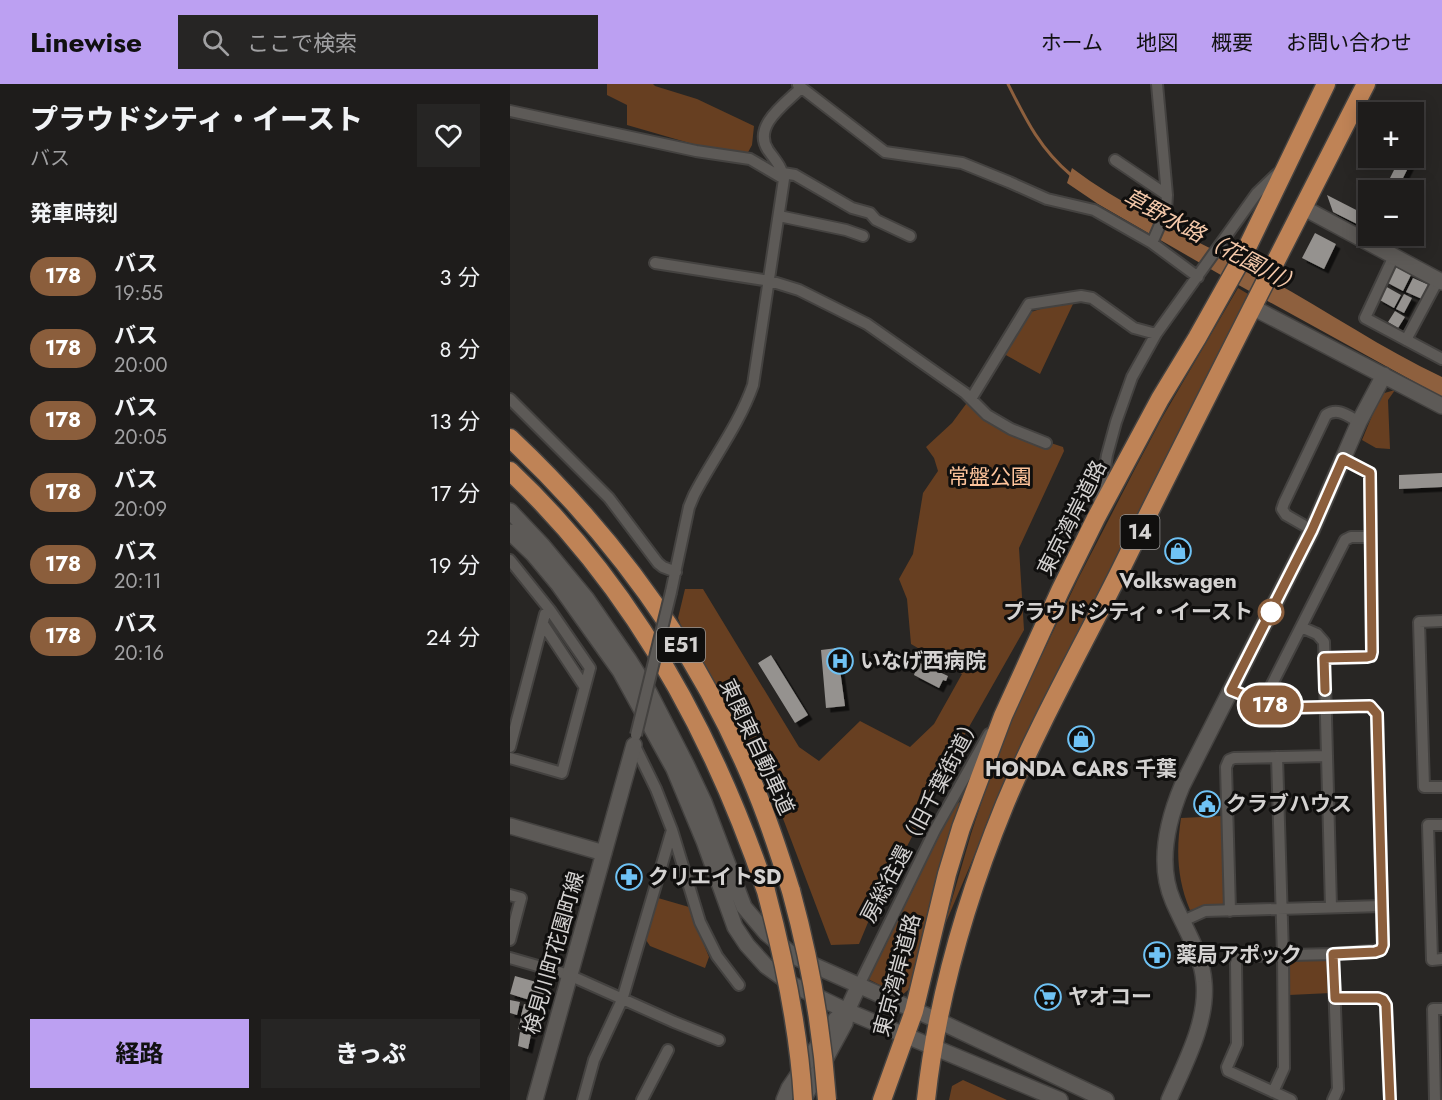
<!DOCTYPE html>
<html lang="ja">
<head>
<meta charset="utf-8">
<style>
	body { margin:0; font-family:Jost,"Noto Sans JP",sans-serif; background:#262524; color:#f1f3f6; height:100vh; display:flex; flex-direction:column; font-size:22px; white-space:nowrap }
	* { box-sizing:border-box; margin:0 }
	p { font-size:20px; color:#a1a1a3 }
	.icon { flex:none; width:33px; height:33px; fill:none; stroke:currentColor; stroke-width:2; stroke-linecap:round; stroke-linejoin:round }
	.map { position:relative; flex:1; overflow:hidden }
	.details { display:flex; flex-direction:column; background:#1e1c1b; width:510px }
	.details>* { flex:none }
	.badge { padding:0 12px; border-radius:20px; font-size:21px; line-height:39px }
	.fabs { position:absolute; left:848px; top:18px; display:grid; gap:12px }
	.fabs a { display:grid; place-items:center; width:66px; height:66px; border-radius:0px; background:#1e1c1b; box-shadow:0 3px 15px #0003,0 0 0 2px #3c3a3a; font-size:30px }
	.map>.badge { position:absolute; translate:-50% -50%; box-shadow:0 0 0 3px #fff }
	h2 { padding:0 30px; font-size:22px; line-height:54px }
	.round { display:grid; place-items:center; flex:none; width:63px; height:63px; border-radius:0px; background:#262524 }
	.summary { display:flex; align-items:center; justify-content:space-between; height:102px; padding:0 30px }
	h1 { font-size:28px; font-weight:800; line-height:45px }
	.primary-button { display:flex; gap:12px; margin-top:auto; padding:12px 30px }
	.primary-button a { flex:1; height:69px; border-radius:0px; background:#bca0f2; color:#111; font-size:24px; font-weight:800; line-height:69px; text-align:center }
	.primary-button a+a { background:#262524; color:#f1f3f6 }
	ul { padding:0; list-style:none }
	li { display:flex; align-items:center; gap:18px; height:72px; padding:0 30px }
	li div { flex:1 }
	li b { display:block; font-size:22px }
	li em { font-style:normal }
	li .badge { min-width:66px; font-weight:700; text-align:center }
	header { display:flex; align-items:center; gap:36px; box-sizing:border-box; height:84px; padding:0 30px; background:#bca0f2; color:#111 }
	header strong { font-size:28px }
	nav { display:flex; gap:33px; margin-inline-start:auto; font-size:21px }
	.search { width:420px; height:54px; background:#262524; display:flex; align-items:center; gap:15px; box-sizing:border-box; padding:0 21px; border-radius:0px; color:#a1a1a3; font-size:22px }
	main { display:flex; flex:1; min-height:0 }
	.map>svg:first-child { display:block }
</style>
</head>
<body>
<header>
<strong>Linewise</strong>
<div class="search"><svg class="icon" aria-label="search" viewBox="0 0 24 24"><circle cx="10" cy="10" r="6"/><path d="M15 15l6 6"/></svg>ここで検索</div>
<nav><a>ホーム</a><a>地図</a><a>概要</a><a>お問い合わせ</a></nav>
</header>
<main>
<section class="details">
<div class="summary"><div><h1>プラウドシティ・イースト</h1><p>バス</p></div><a class="round"><svg class="icon" aria-label="heart" viewBox="0 0 24 24"><path d="M12 20l-8-8c-3-5 5-10 8-4 3-6 11-1 8 4z"/></svg></a></div>
<h2>発車時刻</h2>
<ul>
<li><span class="badge" style="background:#8b5e3c;color:#fff">178</span><div><b>バス</b><p>19:55</p></div><em>3 分</em></li>
<li><span class="badge" style="background:#8b5e3c;color:#fff">178</span><div><b>バス</b><p>20:00</p></div><em>8 分</em></li>
<li><span class="badge" style="background:#8b5e3c;color:#fff">178</span><div><b>バス</b><p>20:05</p></div><em>13 分</em></li>
<li><span class="badge" style="background:#8b5e3c;color:#fff">178</span><div><b>バス</b><p>20:09</p></div><em>17 分</em></li>
<li><span class="badge" style="background:#8b5e3c;color:#fff">178</span><div><b>バス</b><p>20:11</p></div><em>19 分</em></li>
<li><span class="badge" style="background:#8b5e3c;color:#fff">178</span><div><b>バス</b><p>20:16</p></div><em>24 分</em></li>
</ul>
<div class="primary-button"><a>経路</a><a>きっぷ</a></div>
</section>
<div class="map">
<svg width="932" height="1016" viewBox="0 0 932 1016">
	<defs>
		<filter id="shadow"><feDropShadow dx="4.5" dy="4.5" stdDeviation="0" flood-color="#0009"/></filter>
	</defs>
	<rect width="100%" height="100%" fill="#282624"/>
	<path fill="#673f21" d="M97 0H143L145 2 187 15 244 42 242 61 236 72 200 65 117 41V21L97 11Z
		M728 204 738 210 501 685 434 843 461 750 485 677 506 625 568 495 626 383 652 334Z
		M552 218 563 220 530 290 494 270 518 229Z
		M885 306 878 316 880 365 866 364 852 356 871 310Z
		M459 316 480 339 553 363 554 367 509 464 514 546 455 650 359 836 349 860 321 861 258 695 242 663 175 552 168 534 175 505H193L289 663 309 677 350 637 400 663 424 640 452 590 401 560 397 515 389 495 403 470 413 409 428 387 424 374 416 363 442 339Z
		M449 718 452 720 427 798 401 899 398 906 391 912 358 895 425 755 438 731Z
		M712 732 715 821 680 826C667 795 666 767 671 734Z
		M148 814 179 823 199 873 195 884 140 862 136 856Z
		M816 875 819 878 821 909 779 911 778 880 780 878Z
		M453 996 497 1016H439L442 1002Z"/>
	<path fill="#8e603e" d="M562 84C622 129 692 158 757 194 816 226 871 264 932 293V313L723 198 588 120 557 99Z"/>
	<g fill="none" stroke-linecap="round" stroke-linejoin="round">
		<path stroke="#8e603e" stroke-width="3" d="M498 0C516 36 530 65 561 91"/>
	</g>
	<path fill="#95928f" filter="url(#shadow)" d="M903 66 906 68 887 106H874L890 74H903Z
		M817 111 854 130 849 141 823 128Z
		M805 149 826 160 814 185 792 174Z
		M884 182 901 191 893 207 876 198Z
		M903 194 919 201 912 215 896 208Z
		M875 202 891 211 884 224 868 215Z
		M894 210 902 214 894 229 886 225Z
		M885 227 895 233 888 244 878 238Z
		M932 389V403L889 405V391Z
		M327 564 335 622 316 624 311 566Z
		M261 571 298 631 285 639 248 579Z
		M408 578 438 592 436 597 433 596 429 604 404 591Z
		M5 892 37 901 36 904 41 905 36 921 0 910Z
		M0 916 10 918 7 931 0 929Z
		M14 920 30 924 27 936 11 932Z
		M11 934 25 938 22 949 8 945Z
		M10 948 21 951 18 965 8 962Z"/>
	<g fill="none" stroke-linecap="round" stroke-linejoin="round">
		<g stroke="#444240" stroke-width="14">
			<path id="street" d="M288 1 375 68 452 79 499 98 537 115 584 126 642 159 688 193
				M0 27 186 67 240 75 274 95
				M605 76 657 111
				M273 89 285 91 342 124 360 129 366 136 400 152
				M269 132 336 146 353 152
				M642 159 656 127 657 111 647 0
				M884 172 855 234 932 275
				M145 179 260 197 289 206 357 240 455 309 477 331 501 345 536 359
				M896 256 928 196
				M0 315 99 414 148 479 153 483 166 488
				M461 315 519 220 571 212 582 214 624 244 646 250
				M589 419 597 371 606 338 622 293 646 250 747 109 768 89
				M802 446 776 431 772 425 774 419 816 331C828 323 838 332 849 338
				M0 476 40 526 80 584 52 689 0 674
				M161 508 179 423 184 411C203 374 229 341 243 301L274 95C272 83 265 76 258 66 242 42 275 20 291 4
				M932 537 909 538 914 703H932
				M33 540 74 602
				M791 543 807 550 814 558 821 823
				M814 574 857 573 861 572 862 568 860 389 833 375
				M721 606 766 624 860 622 867 630 873 861 871 866 823 870 735 872 728 874 726 879 727 960 717 983 718 987 781 1016
				M753 618 835 456 841 453H860
				M124 660 146 705 162 746 190 838 207 872 229 901
				M0 663 35 530 40 526
				M932 741H918L922 876 932 875
				M0 811 11 814 0 856
				M720 827 716 683 719 676 724 674 817 672
				M673 837 695 827 872 822
				M0 874 59 891 164 938 209 956
				M348 903 425 746 479 650
				M825 914H868L873 916 876 921 880 1016
				M763 1008 774 984 773 871 767 673
				M73 1016 84 976 112 916 162 746
				M132 1016 158 966
				M823 1016 828 1005 823 870
				M925 1016 923 925H932"/>
		</g>
		<g stroke="#444240" stroke-width="18">
			<path id="secondary" d="M794 124 932 198
				M742 223 932 322
				M0 427 33 462 76 514 119 576 139 608 176 680 194 718 234 823 256 849 285 873 429 937 596 1016
				M0 448 23 470 48 500 110 587 164 685 194 757 225 843 237 861 256 882 281 900 337 927 550 1016
				M0 742 94 769
				M25 1016 124 661
				M274 1016 279 1004 326 935 337 927
				M293 1016 335 939 337 927 348 903
				M659 1016C674 981 698 938 694 898 692 870 674 843 663 817 647 780 657 738 672 702L802 446 849 338 874 291"/>
		</g>
		<g stroke="#444240" stroke-width="21">
			<path id="highway" d="M0 354C101 449 185 563 240 692 256 729 269 768 281 807
				M0 387C122 502 203 650 256 807
				M372 1016 404 927 437 790 451 744 493 632 550 507 586 434 650 315 687 254 733 172 816 0
				M416 1016C427 914 456 815 495 720 528 641 571 565 609 489 690 325 773 163 856 0"/>
		</g>
		<use href="#street" stroke="#5d5a57" stroke-width="10"/>
		<use href="#secondary" stroke="#5d5a57" stroke-width="15"/>
		<use href="#highway" stroke="#bf8356" stroke-width="18"/>
		<g stroke="#444240" stroke-width="14" stroke-linecap="butt">
			<path id="street-bridge" d="M126 651 161 508"/>
		</g>
		<g stroke="#444240" stroke-width="21" stroke-linecap="butt">
			<path id="highway-bridge" d="M256 807C274 875 289 946 293 1016
				M281 807C300 876 312 945 317 1016"/>
		</g>
		<use href="#street-bridge" stroke="#5d5a57" stroke-width="10"/>
		<use href="#highway-bridge" stroke="#bf8356" stroke-width="18"/>
	</g>
	<g fill="none" stroke-linecap="round" stroke-linejoin="round">
		<g stroke="#fff" stroke-width="14">
			<path id="line" d="M815 606 814 574 857 573 861 572 862 568 860 389 833 375 802 446 721 606 766 624 860 622 867 630 873 861 871 866 865 868 823 870 825 914H868L873 916 876 921 880 1016"/>
		</g>
		<use href="#line" stroke="#8b5e3c" stroke-width="9"/>
	</g>
	<defs>
		<g id="shop-ring" transform="scale(1.35)"><circle r="9.5" fill="#100f0e" stroke="#6fc2f4" stroke-width="1.5"/><path d="M-5-2.5h2.3a2.7 3.5 0 0 1 5.4 0H5L5.5 6h-11ZM-1.5-2.5h3a1.5 2.3 0 0 0-3 0Z" fill="#6fc2f4"/></g>
		<g id="hospital-ring" transform="scale(1.35)"><circle r="9.5" fill="#100f0e" stroke="#6fc2f4" stroke-width="1.5"/><path d="M-5-5h3v3.5h4V-5h3V5h-3V1.5h-4V5h-3Z" fill="#6fc2f4"/></g>
		<g id="civic-ring" transform="scale(1.35)"><circle r="9.5" fill="#100f0e" stroke="#6fc2f4" stroke-width="1.5"/><path d="M-.6-6.5H3V-4.5H.6V-3L4-1V1h2V6H-6V1h2V-1L-.6-3ZM-1.2 2.5V6h2.4V2.5Z" fill="#6fc2f4"/></g>
		<g id="pharmacy-ring" transform="scale(1.35)"><circle r="9.5" fill="#100f0e" stroke="#6fc2f4" stroke-width="1.5"/><path d="M-2-6h4v4h4v4h-4v4h-4v-4h-4v-4h4Z" fill="#6fc2f4"/></g>
		<g id="supermarket-ring" transform="scale(1.35)"><circle r="9.5" fill="#100f0e" stroke="#6fc2f4" stroke-width="1.5"/><path d="M-6-5.5h2.5l.6 2H6L4.5 2H-2.5L-4.4-4H-6ZM-1.5 3.2a1.3 1.3 0 1 0 .1 0ZM3 3.2a1.3 1.3 0 1 0 .1 0Z" fill="#6fc2f4"/></g>
	</defs>
	<g fill-rule="evenodd">
		<use href="#shop-ring" x="668" y="467"/>
		<use href="#hospital-ring" x="330" y="577"/>
		<use href="#shop-ring" x="571" y="655"/>
		<use href="#civic-ring" x="697" y="720"/>
		<use href="#pharmacy-ring" x="119" y="793"/>
		<use href="#pharmacy-ring" x="647" y="871"/>
		<use href="#supermarket-ring" x="538" y="913"/>
	</g>
	<circle fill="#fff" stroke="#8b5e3c" stroke-width="3" cx="761" cy="528" r="12"/>
	<g text-anchor="middle" dominant-baseline="central" stroke-width="6" stroke-linejoin="round" paint-order="stroke">
		<g fill="#100f0e" stroke="#999896" stroke-width="1.5">
			<rect x="610.5" y="431" width="39" height="34" rx="4.5"/>
			<rect x="147" y="544" width="48" height="34" rx="4.5"/>
		</g>
		<g font-size="20" font-weight="bold" fill="#d4d2d1">
			<text x="630" y="448">14</text>
			<text x="171" y="561">E51</text>
		</g>
		<g font-size="21" fill="#fec49b" stroke="#100f0e">
			<text x="480" y="393">常盤公園</text>
		</g>
		<g font-size="21" fill="#d4d2d1" stroke="#100f0e">
			<text transform="translate(562 434) rotate(-63)">東京湾岸道路</text>
			<text transform="translate(247 663) rotate(65)">東関東自動車道</text>
			<text transform="translate(411 735) rotate(-62)">房総往還（旧千葉街道）</text>
			<text transform="translate(44 869) rotate(-74)">検見川町花園町線</text>
			<text transform="translate(387 891) rotate(-75)">東京湾岸道路</text>
		</g>
		<g font-size="21" font-weight="bold" fill="#d4d2d1" stroke="#100f0e" text-anchor="start">
			<text x="668" y="497" text-anchor="middle">Volkswagen</text>
			<text x="350" y="577">いなげ西病院</text>
			<text x="571" y="685" text-anchor="middle">HONDA CARS 千葉</text>
			<text x="716" y="720">クラブハウス</text>
			<text x="138" y="793">クリエイトSD</text>
			<text x="666" y="871">薬局アポック</text>
			<text x="558" y="913">ヤオコー</text>
		</g>
		<g font-size="21" font-weight="bold" fill="#d4d2d1" stroke="#100f0e" text-anchor="end">
			<text x="743" y="528">プラウドシティ・イースト</text>
		</g>
		<g font-size="22" font-style="italic" fill="#f5c9aa" stroke="#100f0e">
			<text transform="translate(703 157) rotate(28)">草野水路（花園川）</text>
		</g>
	</g>
</svg>
<div class="fabs">
<a>+</a>
<a>−</a>
</div>
<b class="badge" style="left:760px;top:621px;background:#8b5e3c;color:#fff">178</b>
</div>
</main>
</body>
</html>
